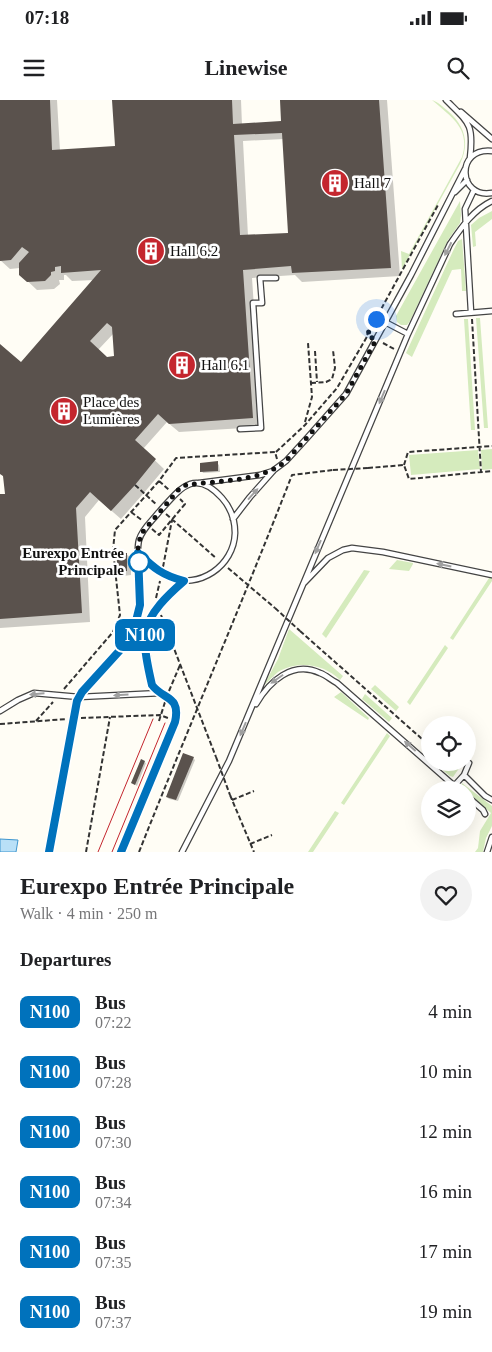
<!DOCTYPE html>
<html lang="en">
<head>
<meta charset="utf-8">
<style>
	body { margin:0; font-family:"Times New Roman",serif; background:#f2f2f2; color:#202124; height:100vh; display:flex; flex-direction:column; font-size:19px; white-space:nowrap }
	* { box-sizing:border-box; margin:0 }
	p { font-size:16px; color:#757577 }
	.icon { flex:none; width:28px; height:28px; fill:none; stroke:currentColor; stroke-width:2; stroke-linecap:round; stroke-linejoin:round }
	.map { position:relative; height:752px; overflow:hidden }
	.drawer { display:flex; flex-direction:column; background:#fff; flex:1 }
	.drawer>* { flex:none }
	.badge { padding:0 10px; border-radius:8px; font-size:18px; line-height:32px }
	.buttons { position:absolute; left:421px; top:616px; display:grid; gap:10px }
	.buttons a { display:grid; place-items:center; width:55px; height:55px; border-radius:50%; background:#fff; box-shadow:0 5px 20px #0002; font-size:25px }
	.you { position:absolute; width:25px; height:25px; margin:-12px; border:4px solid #fff; border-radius:50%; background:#1a73e8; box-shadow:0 0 0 8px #1a73e833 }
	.map>.badge { position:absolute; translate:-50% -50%; box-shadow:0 0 0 2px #fff }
	h2 { padding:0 20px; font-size:19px; line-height:45px }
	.round { display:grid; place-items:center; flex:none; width:52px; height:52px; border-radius:26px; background:#f2f2f2 }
	.headline { display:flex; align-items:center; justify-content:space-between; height:85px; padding:0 20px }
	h1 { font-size:24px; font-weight:700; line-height:38px }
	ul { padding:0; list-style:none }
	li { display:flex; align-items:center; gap:15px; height:60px; padding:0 20px }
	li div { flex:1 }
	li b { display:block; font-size:19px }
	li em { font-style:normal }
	li .badge { min-width:55px; font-weight:700; text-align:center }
	.status { display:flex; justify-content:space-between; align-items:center; height:35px; padding:0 25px; background:#fff; direction:ltr }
	.status svg { height:14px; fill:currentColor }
	header { display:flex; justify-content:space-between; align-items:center; height:65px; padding:0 20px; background:#fff; font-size:22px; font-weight:700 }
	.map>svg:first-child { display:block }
</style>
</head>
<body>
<div class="status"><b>07:18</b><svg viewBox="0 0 49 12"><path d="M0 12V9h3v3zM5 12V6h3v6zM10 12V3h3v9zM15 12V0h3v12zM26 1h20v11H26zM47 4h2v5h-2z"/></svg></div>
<header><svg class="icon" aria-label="menu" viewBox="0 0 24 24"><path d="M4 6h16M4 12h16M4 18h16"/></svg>Linewise<svg class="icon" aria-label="search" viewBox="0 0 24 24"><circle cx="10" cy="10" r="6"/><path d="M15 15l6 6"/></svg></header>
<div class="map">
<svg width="492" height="752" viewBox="0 0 492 752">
	<rect width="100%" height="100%" fill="#fffdf5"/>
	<path fill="#d5ebbd" d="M432 0C438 2 443 7 448 11 465 26 470 43 460 64L402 169 401 151 409 154 462 57C471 28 451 17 432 0Z
		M460 101 461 115 460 123 448 140 410 221 407 225H401L397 222 396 216Z
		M492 111V119L475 132 476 146 473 147 471 125 479 118Z
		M462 139 466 191H462L461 169 452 170 412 257 406 253 453 151 458 141Z
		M476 218H480L488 328H484Z
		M464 219H468L475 330H471Z
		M492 349V369L482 370 481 350Z
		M478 350 480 369 411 375 409 355Z
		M397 460 413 463V464L409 471 389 469Z
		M364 470 370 471 326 538 322 534Z
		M489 478H492V481L453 540 450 538Z
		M289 529 343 576 340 580C324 564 298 560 278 572 273 576 269 581 264 585L278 559Z
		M445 545 448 548 410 605 407 602Z
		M375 585 399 607 396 611 371 589Z
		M341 592 369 618 368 620 334 597Z
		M365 594 392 618 389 622 362 599Z
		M387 633 390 636 344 705 341 703Z
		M445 662 462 663V664L453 677 450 676 440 668Z
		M462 683 492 706V726L486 738 483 752H475L478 748 480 731 491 713 461 686Z
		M335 711 339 713 313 752H308Z"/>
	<path fill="#b9e0f7" stroke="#3f96cf" d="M0 739 18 740 16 752H0Z"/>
	<path fill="#0003" fill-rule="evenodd" d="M0 0H57L60 51 116 47 113 0H241L242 25H283L282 0H387L400 176 302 182 295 175 252 178 262 327 179 332 167 322 143 349 164 369 143 394 121 419 99 400 85 417 90 522 0 528V396L9 395 4 377 0 373V245L21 264 95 180 72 181 66 175H64V180H59L60 184 54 189 37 190 21 175 20 168 10 169 0 160ZM284 39 290 134 248 136 243 41ZM114 233 117 260 107 258 98 250Z
		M217 363 219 365 220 372 203 373 202 371Z
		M126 454 131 458V475L123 476 119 472Z
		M193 658 195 660 178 701 169 699 167 697Z
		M144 662 146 663 137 686 133 683Z"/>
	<path fill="#5a524d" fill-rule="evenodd" d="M0 0H50L52 50 115 46 112 0H232L233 24 281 21 280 0H379L391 168 292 173 291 166 243 170 253 318 169 324 158 314 135 340 156 359 135 385 111 411 90 392 76 408 82 513 0 519V394H5L3 376 0 374V244L21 262 101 170 61 173V166L55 167V171L51 172V175L45 181 27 182 19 175V163L29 152 22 147 11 160 0 161ZM282 33 288 133 240 135 234 35ZM107 223 112 227 114 256 107 257 90 241Z
		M218 361V371L200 372V363Z
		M116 453H127V471L118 472Z
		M183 653 194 657 176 700 166 697Z
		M141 659 145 661 135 685 131 683Z"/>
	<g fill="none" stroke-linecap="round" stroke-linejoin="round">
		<g stroke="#444" stroke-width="7">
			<path id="lane" d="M446 0C469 23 474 24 470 58
				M461 12 492 39
				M492 51C455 47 458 99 492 93
				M455 92 467 80
				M471 212 465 109 474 90
				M456 214 492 211
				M385 222 408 234
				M240 329 261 328 253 203H262L260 178H276
				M199 383 260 375 273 371
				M233 419 250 397 274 370 286 361 307 338 346 294 411 175 465 69
				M304 483 328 458 343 450 352 448 383 452 492 475
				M132 537C136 526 140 515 140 504 141 487 135 455 139 440 142 429 152 421 159 412 179 390 194 367 222 398 230 407 235 420 235 433 234 466 199 490 168 477 156 472 147 461 138 453
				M256 604C269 582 292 560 320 573 326 575 331 580 337 583L459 690
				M0 611 18 600 34 593 79 597 161 593
				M464 675 469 663
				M454 686 464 675 485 696 492 700
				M468 697 483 710 485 714
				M49 752 73 619 79 597 175 489 184 481
				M121 752 175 622C181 595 164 600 152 585L145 538V533L152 518
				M182 752 229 661 408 234 450 144C461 128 473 110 492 101
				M487 752 492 737"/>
		</g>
		<path stroke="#333" stroke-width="2" stroke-dasharray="5 2.5" stroke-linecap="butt" d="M472 219 481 372
			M367 235 438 105
			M383 243 394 249
			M315 251 317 282
			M311 283 326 282 332 279 335 268 333 250
			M305 322 312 297 308 243
			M276 352 305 325 337 288 368 235
			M404 365 408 352 492 346
			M368 368 404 365 409 379 492 371
			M159 381 169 390
			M135 385 157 405
			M131 412 143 421
			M166 414 216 458
			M152 429 159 435 185 404 180 399
			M163 467 172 420
			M228 468 275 508
			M156 498 160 481
			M161 515 216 657
			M300 531 430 646
			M64 589 113 532 120 515 113 450 115 430 159 381 176 358 275 352 277 359
			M169 591 180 565
			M81 618 160 615 168 618
			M36 621 53 602
			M159 621 165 602
			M0 624 67 619
			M230 695 254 752
			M232 700 254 691
			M250 744 272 735
			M86 752 110 617
			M139 752C189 626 243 501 292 375L333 370"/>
		<use href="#lane" stroke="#fff" stroke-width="4.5"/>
		<path stroke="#c4262e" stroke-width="1" d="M98 752 153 619
			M112 752 165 623"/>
		<path stroke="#333" stroke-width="2" stroke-dasharray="5 2.5" stroke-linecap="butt" d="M333 370 368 368
			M275 508 300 531
			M216 657 230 695"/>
	</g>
	<defs><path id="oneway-solid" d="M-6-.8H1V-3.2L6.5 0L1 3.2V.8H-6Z" transform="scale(1.25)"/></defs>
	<g fill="#a0a0a0">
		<use href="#oneway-solid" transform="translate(448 149) rotate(117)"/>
		<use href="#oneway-solid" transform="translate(382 297) rotate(113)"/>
		<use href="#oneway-solid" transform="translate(253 394) rotate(-48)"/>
		<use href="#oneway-solid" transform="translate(318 447) rotate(113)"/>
		<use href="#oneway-solid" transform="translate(444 465) rotate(-168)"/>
		<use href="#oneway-solid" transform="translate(277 579) rotate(145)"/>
		<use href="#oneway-solid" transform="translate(37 594) rotate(175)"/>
		<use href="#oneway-solid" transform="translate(121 595) rotate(177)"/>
		<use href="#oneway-solid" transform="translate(243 629) rotate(113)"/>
		<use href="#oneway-solid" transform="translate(410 646) rotate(-139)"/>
	</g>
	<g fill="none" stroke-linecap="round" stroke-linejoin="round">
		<g stroke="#fff" stroke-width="11">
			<path id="line" d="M49 752 77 601 82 592 132 537 140 505 138 453C155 469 162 475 184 481 169 494 148 513 145 534 143 547 149 572 152 585 163 600 181 595 175 622L121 752"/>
		</g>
		<use href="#line" stroke="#0072bc" stroke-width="8"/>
		<path stroke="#111" stroke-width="5" stroke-dasharray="0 9" d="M139 462V464L138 447 141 434 180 388 186 385C218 380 259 383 286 361L346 294 376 240 367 235 376 219"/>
	</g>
	<defs>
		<g id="building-disc" transform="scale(1.4375)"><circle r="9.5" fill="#c4262e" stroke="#fff"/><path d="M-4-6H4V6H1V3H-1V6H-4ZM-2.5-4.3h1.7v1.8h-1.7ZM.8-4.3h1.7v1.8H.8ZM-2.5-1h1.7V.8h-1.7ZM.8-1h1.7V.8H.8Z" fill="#fff"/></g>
	</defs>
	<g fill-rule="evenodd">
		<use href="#building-disc" x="335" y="83"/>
		<use href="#building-disc" x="151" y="151"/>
		<use href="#building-disc" x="182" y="265"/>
		<use href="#building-disc" x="64" y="311"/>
	</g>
	<circle fill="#fff" stroke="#0072bc" stroke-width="2.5" cx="139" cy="462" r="10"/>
	<g text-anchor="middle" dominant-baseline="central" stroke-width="5" stroke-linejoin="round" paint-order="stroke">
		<g font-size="15" fill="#111" stroke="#fff" text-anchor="start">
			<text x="354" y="83">Hall 7</text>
			<text x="170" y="151">Hall 6.2</text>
			<text x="201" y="265">Hall 6.1</text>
			<text x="83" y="302">Place des<tspan x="83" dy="17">Lumières</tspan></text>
		</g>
		<g font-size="15" font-weight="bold" fill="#111" stroke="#fff" text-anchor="end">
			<text x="124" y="453">Eurexpo Entrée<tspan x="124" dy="17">Principale</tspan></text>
		</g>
	</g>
</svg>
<div class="buttons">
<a><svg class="icon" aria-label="locate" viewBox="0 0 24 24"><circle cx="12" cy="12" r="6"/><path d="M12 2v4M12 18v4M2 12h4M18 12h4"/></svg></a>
<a><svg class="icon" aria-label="layers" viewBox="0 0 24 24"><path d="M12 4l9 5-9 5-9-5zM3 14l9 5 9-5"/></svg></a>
</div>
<div class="you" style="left:376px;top:219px"></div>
<b class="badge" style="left:145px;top:535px;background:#0072bc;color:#fff">N100</b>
</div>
<section class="drawer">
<div class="headline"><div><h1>Eurexpo Entrée Principale</h1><p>Walk · 4 min · 250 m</p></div><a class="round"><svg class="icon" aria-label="heart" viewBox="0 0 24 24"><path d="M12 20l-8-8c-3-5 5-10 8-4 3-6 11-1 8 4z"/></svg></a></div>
<h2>Departures</h2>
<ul>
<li><span class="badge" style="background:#0072bc;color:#fff">N100</span><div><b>Bus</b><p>07:22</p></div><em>4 min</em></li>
<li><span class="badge" style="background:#0072bc;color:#fff">N100</span><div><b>Bus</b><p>07:28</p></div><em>10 min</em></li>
<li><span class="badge" style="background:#0072bc;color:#fff">N100</span><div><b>Bus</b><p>07:30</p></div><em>12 min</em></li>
<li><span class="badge" style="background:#0072bc;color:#fff">N100</span><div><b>Bus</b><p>07:34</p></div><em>16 min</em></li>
<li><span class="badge" style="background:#0072bc;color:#fff">N100</span><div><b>Bus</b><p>07:35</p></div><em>17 min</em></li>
<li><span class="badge" style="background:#0072bc;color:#fff">N100</span><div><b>Bus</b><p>07:37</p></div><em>19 min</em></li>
</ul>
</section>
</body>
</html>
